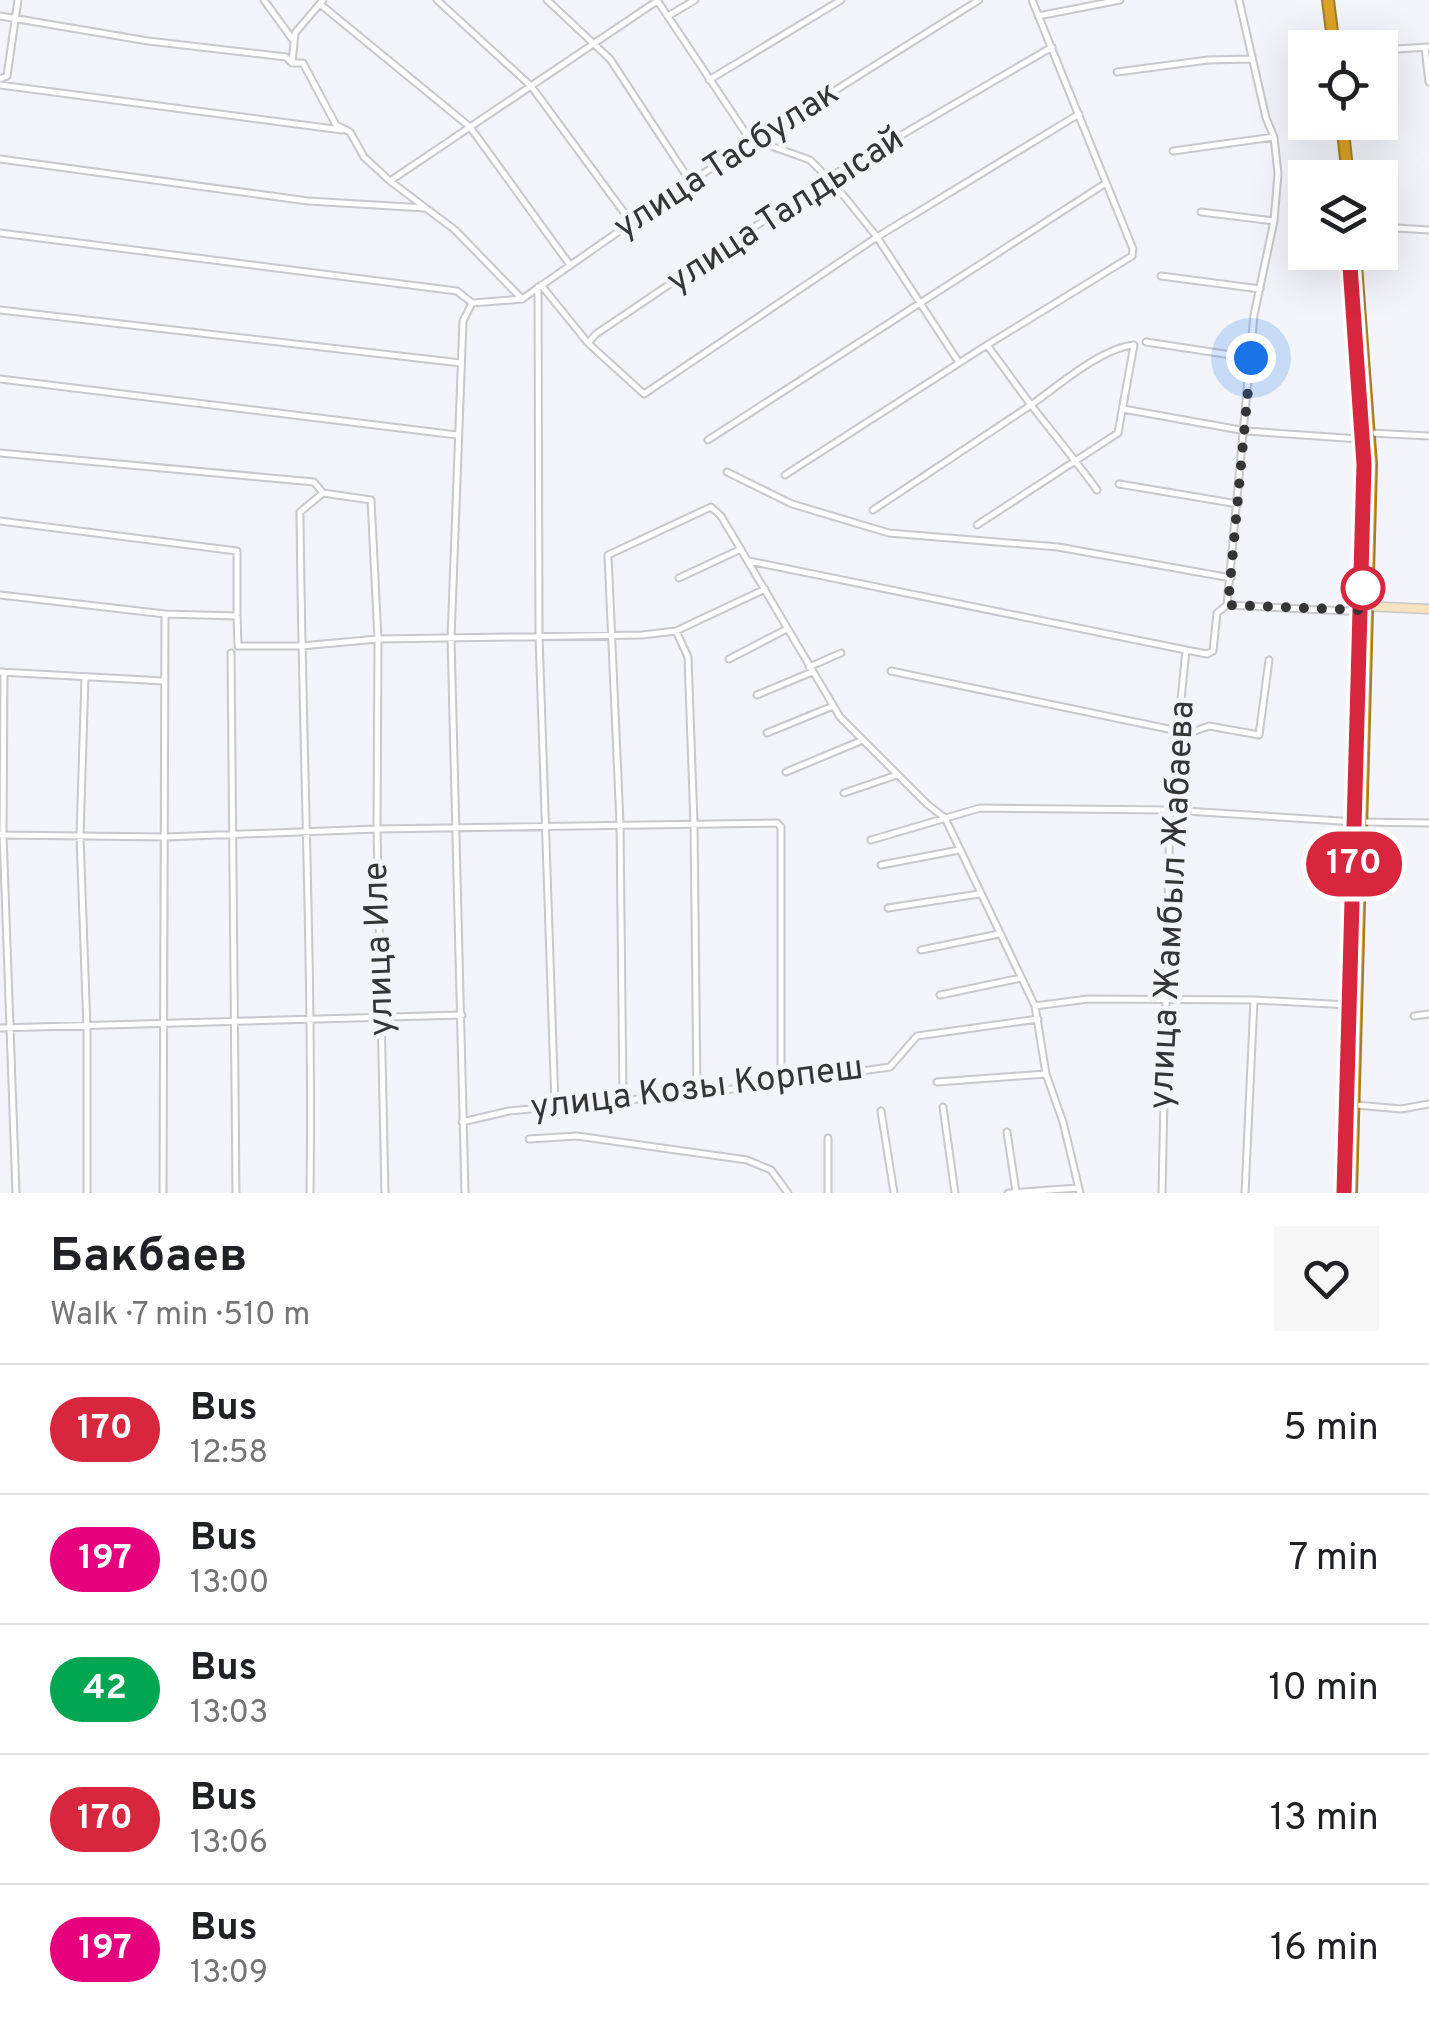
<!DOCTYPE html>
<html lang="en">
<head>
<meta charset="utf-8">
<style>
	body { margin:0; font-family:Overpass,sans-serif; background:#f6f6f6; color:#202124; height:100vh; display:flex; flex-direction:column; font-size:38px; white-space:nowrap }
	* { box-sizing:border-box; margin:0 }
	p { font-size:32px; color:#757577 }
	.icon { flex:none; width:55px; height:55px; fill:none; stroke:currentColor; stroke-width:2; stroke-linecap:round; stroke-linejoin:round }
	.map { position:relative; height:1193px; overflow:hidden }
	.panel { display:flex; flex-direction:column; background:#fff; flex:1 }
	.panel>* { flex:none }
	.badge { padding:0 20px; border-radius:32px; font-size:35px; line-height:65px }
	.controls { position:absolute; left:1288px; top:30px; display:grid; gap:20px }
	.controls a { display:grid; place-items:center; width:110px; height:110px; border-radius:0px; background:#fff; box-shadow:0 10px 40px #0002; font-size:50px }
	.you { position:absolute; width:50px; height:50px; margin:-25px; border:8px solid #fff; border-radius:50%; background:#1a73e8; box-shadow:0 0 0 15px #1a73e833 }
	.map>.badge { position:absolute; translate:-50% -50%; box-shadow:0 0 0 5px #fff }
	.round { display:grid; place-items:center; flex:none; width:105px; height:105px; border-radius:0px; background:#f6f6f6 }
	.headline { display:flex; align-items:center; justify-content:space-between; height:170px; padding:0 50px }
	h1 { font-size:48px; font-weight:700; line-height:75px }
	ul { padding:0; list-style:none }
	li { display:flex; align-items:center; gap:30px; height:130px; padding:0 50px; border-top:2px solid #e0e0e0 }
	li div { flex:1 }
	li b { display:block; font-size:38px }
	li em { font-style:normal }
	li .badge { min-width:110px; font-weight:700; text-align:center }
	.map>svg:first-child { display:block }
</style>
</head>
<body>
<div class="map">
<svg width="1429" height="1193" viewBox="0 0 1429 1193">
	<rect width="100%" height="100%" fill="#f3f4f9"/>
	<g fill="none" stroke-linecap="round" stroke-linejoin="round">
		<g stroke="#c7c7cc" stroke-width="9">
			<path id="street" d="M264 0 293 40
				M323 0 295 33 292 63H303L336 125 350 132 364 157 390 181 455 230 522 299
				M437 0 531 86 631 222
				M547 0 610 59 690 181
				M657 0 749 138 810 160 835 185 877 237 958 361
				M320 4 470 127 570 265
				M0 16 148 41 286 57 292 63
				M668 16 695 0
				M1038 16 1120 0
				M1425 48 1429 82
				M1380 50 1429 47
				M1117 72 1208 60 1251 59
				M0 79 7 76 18 0
				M709 80 841 0
				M0 85 342 130
				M1173 151 1274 137
				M0 159 308 201 425 208
				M390 181 657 1
				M1201 212 1274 221
				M1380 227 1429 230
				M0 233 457 291 472 303
				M1161 276 1260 289
				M541 285 588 343 596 334 821 182 1052 47
				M538 287 539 636 555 1106
				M472 303 522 299 691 181 979 0
				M0 310 461 363
				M1146 342 1251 358
				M589 344 644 394 877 237 1079 114
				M0 379 457 435
				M1123 409 1246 431 1359 439
				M1370 433 1429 436
				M708 440 1106 183
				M0 453 314 482 323 493 371 500 378 639 301 646H238L237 616 165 614 0 595
				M727 472 792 504 889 533 1058 547 1231 578
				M785 475 987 345 1132 256 1133 249 1032 0
				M1119 484 1238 504
				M873 510 1031 405 987 345
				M0 521 237 551V614
				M977 525 1118 433 1134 345C1101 348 1058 386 1031 405 1053 433 1076 461 1097 490
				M749 561 1186 650
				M679 578 741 549
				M1227 605 1347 611 1358 610 1362 606
				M676 631 688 657 694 824 697 1093
				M231 653 236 1193
				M729 659 787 629
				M809 667 841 653
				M891 671 1178 731
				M0 672 164 681
				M4 672 3 835 16 1193
				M85 677 80 836 87 1029V1193
				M757 695 812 672
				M767 733 833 706
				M1178 737 1209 726 1259 735 1269 660
				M786 772 863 740
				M844 793 897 775
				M1362 822 1429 823
				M0 835 166 837 377 829 378 639 642 635 676 631 765 589
				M871 840 980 808 1170 810 1356 822
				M881 865 959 850
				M888 908 979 894
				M921 950 999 934
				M940 995 1021 978
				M1035 1006 1088 999 1254 1000 1349 1005
				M1414 1016 1429 1014
				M0 1028 462 1015
				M937 1082 1046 1074
				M623 1100 620 823 608 555 711 507 721 516 840 717 927 804 945 818 1035 1006 1046 1074 1063 1122 1080 1193
				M1356 1105 1401 1109 1429 1104
				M943 1107 955 1193
				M881 1111 894 1193
				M462 1122 509 1111 703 1093 890 1067 917 1036 1038 1019
				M1007 1132 1016 1192
				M828 1138V1193
				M529 1139 577 1136 747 1160 771 1170 788 1193
				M163 1193 165 614
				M310 1193C313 966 302 739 300 512L323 493
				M385 1193 377 829 777 823 781 827V1084
				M465 1193 451 638 463 321 472 303
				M1008 1193 1078 1188
				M1162 1193 1170 810 1186 650 1207 654 1213 651 1217 613 1227 605 1254 315 1274 221 1278 174 1274 137 1266 118 1239 0
				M1245 1193 1254 1000"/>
		</g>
		<g stroke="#c7c7cc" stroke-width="11">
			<path id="secondary" d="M1362 606 1429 609"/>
		</g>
		<g stroke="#a17c2c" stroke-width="14">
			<path id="highway" d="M1328 0 1334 48
				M1342 122 1348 178
				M1357 358 1364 466
				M1344 1193 1351 953
				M1351 1193 1371 464 1355 252"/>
		</g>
		<use href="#street" stroke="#fff" stroke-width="5"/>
		<use href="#secondary" stroke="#f4e3be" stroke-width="8"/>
		<use href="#highway" stroke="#dba226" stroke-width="10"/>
	</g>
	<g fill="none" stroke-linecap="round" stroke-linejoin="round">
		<g stroke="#fff" stroke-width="22">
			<path id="line" d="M1344 1193 1364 464 1349 252"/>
		</g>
		<use href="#line" stroke="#d7263d" stroke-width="15"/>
		<path stroke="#353537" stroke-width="10" stroke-dasharray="0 18" d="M1251 358 1228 605 1358 610 1362 606 1363 588"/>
	</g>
	<circle fill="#fff" stroke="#d7263d" stroke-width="5" cx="1363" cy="588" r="20"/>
	<g text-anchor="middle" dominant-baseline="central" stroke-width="10" stroke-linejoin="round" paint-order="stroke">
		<g font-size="35" fill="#353537" stroke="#f3f4f9">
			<text transform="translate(727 161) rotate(-33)">улица Тасбулак</text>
			<text transform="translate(786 211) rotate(-33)">улица Талдысай</text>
			<text transform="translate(1173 905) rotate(-87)">улица Жамбыл Жабаева</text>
			<text transform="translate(380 949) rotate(-92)">улица Иле</text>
			<text transform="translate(697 1089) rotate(-7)">улица Козы Корпеш</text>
		</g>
	</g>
</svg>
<div class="controls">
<a><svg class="icon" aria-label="locate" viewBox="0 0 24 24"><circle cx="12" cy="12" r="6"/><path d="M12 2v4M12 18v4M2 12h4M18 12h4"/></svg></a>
<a><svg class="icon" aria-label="layers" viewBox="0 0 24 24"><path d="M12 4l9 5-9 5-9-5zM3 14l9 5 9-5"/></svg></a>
</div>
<div class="you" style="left:1251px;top:358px"></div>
<b class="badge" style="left:1354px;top:864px;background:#d7263d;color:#fff">170</b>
</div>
<section class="panel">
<div class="headline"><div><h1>Бакбаев</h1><p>Walk · 7 min · 510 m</p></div><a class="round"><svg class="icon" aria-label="heart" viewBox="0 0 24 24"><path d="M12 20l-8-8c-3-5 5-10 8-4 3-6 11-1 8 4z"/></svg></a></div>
<ul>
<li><span class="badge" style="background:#d7263d;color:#fff">170</span><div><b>Bus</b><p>12:58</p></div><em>5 min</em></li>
<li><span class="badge" style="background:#e6007e;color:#fff">197</span><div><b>Bus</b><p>13:00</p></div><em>7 min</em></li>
<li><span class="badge" style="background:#00a651;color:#fff">42</span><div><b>Bus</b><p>13:03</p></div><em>10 min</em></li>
<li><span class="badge" style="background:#d7263d;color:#fff">170</span><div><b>Bus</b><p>13:06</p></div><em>13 min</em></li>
<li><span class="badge" style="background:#e6007e;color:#fff">197</span><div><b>Bus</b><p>13:09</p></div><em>16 min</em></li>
</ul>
</section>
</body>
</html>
